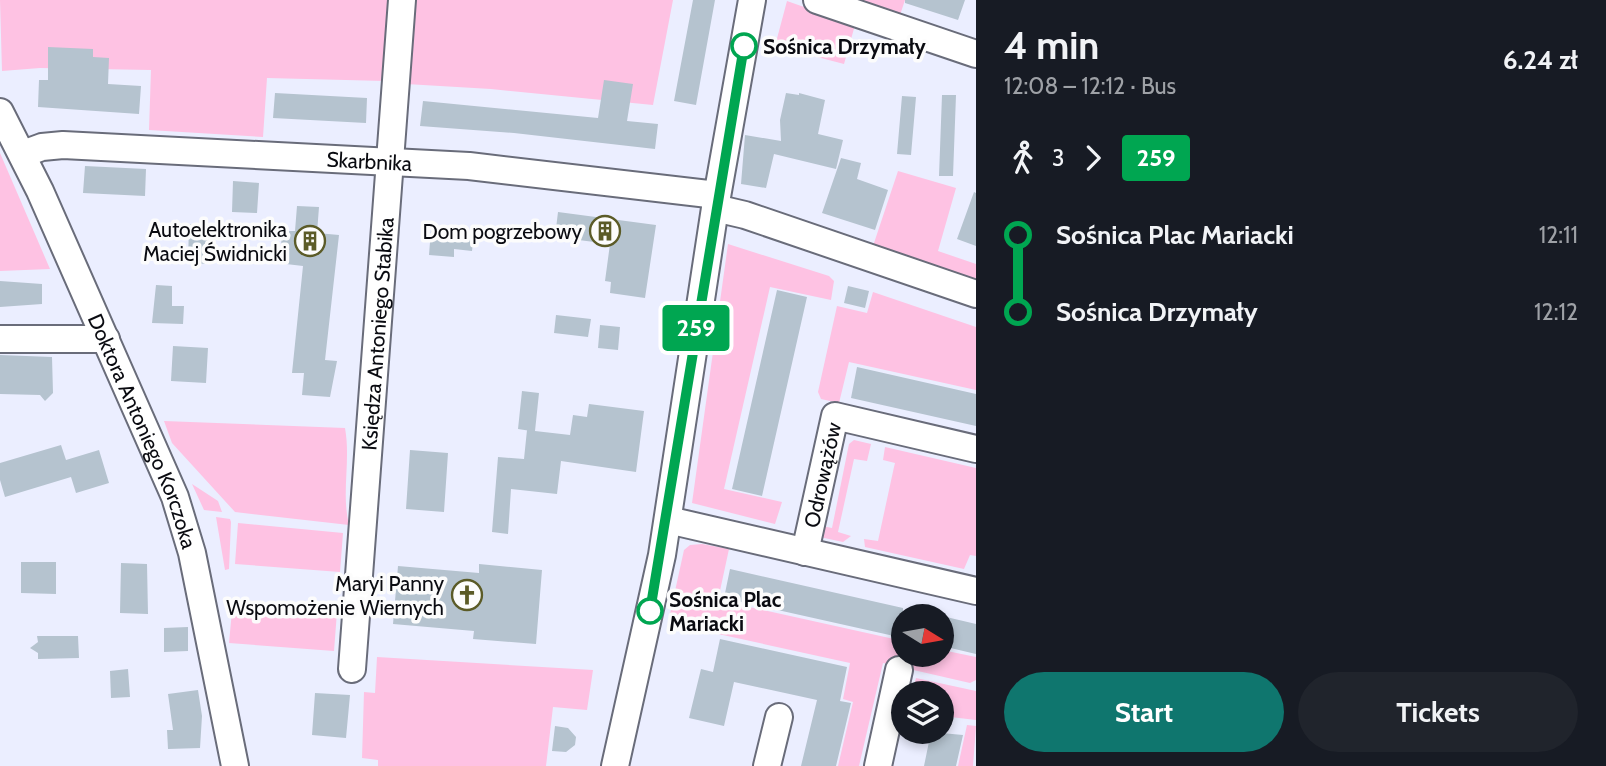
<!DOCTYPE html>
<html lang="en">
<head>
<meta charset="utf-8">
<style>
	body { margin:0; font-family:Cabin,sans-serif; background:#20242c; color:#f1f3f6; height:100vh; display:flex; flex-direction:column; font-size:26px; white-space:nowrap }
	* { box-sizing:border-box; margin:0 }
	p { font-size:23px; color:#9ea1a6 }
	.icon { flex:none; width:38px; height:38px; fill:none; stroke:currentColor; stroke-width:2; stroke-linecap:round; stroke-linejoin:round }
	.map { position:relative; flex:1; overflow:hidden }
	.drawer { display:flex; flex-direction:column; background:#171b24; width:630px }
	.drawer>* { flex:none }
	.badge { padding:0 14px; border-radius:5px; font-size:24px; line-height:46px }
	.needle { width:46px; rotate:101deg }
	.controls { position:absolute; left:891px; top:604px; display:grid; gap:14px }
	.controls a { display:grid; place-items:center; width:63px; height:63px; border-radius:50%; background:#171b24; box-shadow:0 4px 10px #0003; font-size:35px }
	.map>.badge { position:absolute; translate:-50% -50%; box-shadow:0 0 0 4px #fff }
	.legs { display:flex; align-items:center; gap:10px; height:77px; padding:0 28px; font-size:23px }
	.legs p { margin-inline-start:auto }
	.overview { display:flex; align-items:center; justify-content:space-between; height:119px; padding:0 28px }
	h1 { font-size:38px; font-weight:700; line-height:52px }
	.primary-button { display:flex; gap:14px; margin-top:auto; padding:14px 28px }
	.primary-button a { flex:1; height:80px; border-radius:42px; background:#0f766e; color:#fff; font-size:28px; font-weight:700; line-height:80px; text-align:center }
	.primary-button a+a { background:#20242c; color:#f1f3f6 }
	ul { padding:0 28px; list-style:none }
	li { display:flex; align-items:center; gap:24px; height:77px; font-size:26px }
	li i { display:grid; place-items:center; width:10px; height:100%; margin:0 9px; background:currentColor }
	li i::after { content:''; width:18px; height:18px; margin:-9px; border:5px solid; border-radius:50%; background:#171b24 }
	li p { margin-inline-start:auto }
	li:first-child i { background:linear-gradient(#0000 50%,currentColor 0) }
	li:last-child i { background:linear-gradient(currentColor 50%,#0000 0) }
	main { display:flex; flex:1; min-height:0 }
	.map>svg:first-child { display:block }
</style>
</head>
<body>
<main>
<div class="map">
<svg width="976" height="766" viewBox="0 0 976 766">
	<rect width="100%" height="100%" fill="#ebeeff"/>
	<path fill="#fec2e3" d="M0 0H389L385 81 267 78 263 137 149 130 151 70 40 68 2 71Z
		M413 0H673L653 105 491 89 406 84Z
		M859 0H905L900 15Z
		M787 1 855 25 844 64 775 46Z
		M0 153 50 269 0 271Z
		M898 171 956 188 938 251 976 264V284L934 269V265L873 246Z
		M728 244 829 276 834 281 831 300 770 287 724 489 782 502 775 524 692 503Z
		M873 292 976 327V390L849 362 839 403 821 399 818 392 837 306 867 313Z
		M164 421 345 428C351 461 341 493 349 525L235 512 172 443Z
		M854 440 871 444 867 461 854 459 838 532 851 536 843 542 815 536 817 525 832 528 849 444Z
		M885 447 976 468V556L970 555 964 569 865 547 864 539 878 541 894 467 895 463 883 460Z
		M192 484 218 501 222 512 204 510Z
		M216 517 230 519 231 522 229 569 225 570Z
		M238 523 343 533 340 572 235 564Z
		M702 544 729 549 718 600 903 641V654H942V650L976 657V680L970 683 883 663 859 766H838L853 702 843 699 850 663 668 623 684 550 690 545Z
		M233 600 337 612 334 651 229 643Z
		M377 657 593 670 587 710 553 707 546 766H378V760L362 758 364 692 375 693Z
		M916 678 976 691V720L942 716V693H912Z
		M967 725 976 726 973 766H958Z"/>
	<path fill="#b5c3cf" d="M693 0H715L696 105 674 101Z
		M905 0H965L958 20 905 3Z
		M48 47 93 49V57L109 58 108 84 141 86 139 114 38 107 39 80H48Z
		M604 80 633 84 627 121 658 124 655 149 514 133 420 126 423 101 598 118Z
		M275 93 367 98 366 123 273 118Z
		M786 93 799 95V93L825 100 818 134 843 140 836 169 774 154 766 188 741 184 745 135 781 141 780 120Z
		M942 95H956L953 176H939Z
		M902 96 916 97 911 155 897 154Z
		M841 158 861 163 857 179 888 190 875 230 822 213Z
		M85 166 146 169 145 196 83 193Z
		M233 181 259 183 257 213 232 212Z
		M974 192 976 193V246L957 239Z
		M297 206 319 207 317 233 339 235 325 360 337 361 330 397 302 395 304 373H292L303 266 286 264 287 248H281L282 231H295Z
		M558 212 656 225 645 298 610 293 611 282 605 281 610 244 555 237Z
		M189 224 211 225 210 264 188 263Z
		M431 229 474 234 472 251 454 249V257L429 255Z
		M0 281 42 284V304L0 307Z
		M156 285 172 286V306H184L183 324 152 323Z
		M848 286 869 291 865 308 844 303Z
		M777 290 807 297 762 496 732 489Z
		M556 315 591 319 588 337 554 333Z
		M600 325 620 327 618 350 598 348Z
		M173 346 208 348 206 383 171 381Z
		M0 355 52 357 53 393 45 401 40 395 0 394Z
		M857 367 976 394V426L851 398Z
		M522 391 539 393 535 431 570 435 573 415 587 417 589 404 644 411 636 472 561 461 557 494 511 489 508 534 492 532 498 457 524 459 527 430 531 431 518 429Z
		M61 445 66 460 99 450 109 483 76 493 71 477 5 497 0 480V463Z
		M410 450 448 453 444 512 406 509Z
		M21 562H56V594L21 593Z
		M121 563 147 564 148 614 120 613Z
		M479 564 542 570 536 644 473 639 474 631 393 624 398 566 479 573Z
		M730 569 903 608V638L724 598Z
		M942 616 976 624V654L942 646Z
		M188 627V651L164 652V628Z
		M37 636H78L79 658 38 659V653L30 648 38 642Z
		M720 639 847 667 840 701 851 703 836 766H801L817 700 734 682 724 726 689 718 701 669 713 672Z
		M128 669 130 697 111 698 110 671Z
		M198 690 202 716 200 748 168 749 167 730H173L168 694Z
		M315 693 350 695 346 738 312 735Z
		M555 726 568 728 576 737 575 745 566 752 552 751Z
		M931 732 963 735 956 766H924Z"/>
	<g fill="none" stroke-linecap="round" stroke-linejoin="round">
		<g stroke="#696c7a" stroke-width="30">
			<g id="minor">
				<path d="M817 0 976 54"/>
				<path id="s1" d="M0 112 40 191 175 497 192 553 235 766"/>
				<path id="s2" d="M23 154 42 147 63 145 469 166 717 195"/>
				<path d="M715 208 745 215 976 294"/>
				<path d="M0 339H106"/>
				<path d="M668 520 976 591"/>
				<path id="s3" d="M805 552 835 416 976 449"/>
				<path id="s4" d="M352 669 402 0"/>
				<path d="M615 766 662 555 715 208 752 0"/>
				<path d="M767 766 779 717"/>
				<path d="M878 766 899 670"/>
			</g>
		</g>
		<use href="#minor" stroke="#fff" stroke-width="26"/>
	</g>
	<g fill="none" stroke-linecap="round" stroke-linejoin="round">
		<g stroke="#fff" stroke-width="16">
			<path id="line-1" d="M650 611 744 46"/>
		</g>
		<use href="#line-1" stroke="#00a651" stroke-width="10"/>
	</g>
	<defs>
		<g id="building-ring" transform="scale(1.575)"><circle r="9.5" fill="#fcfcfc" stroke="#5b5b27" stroke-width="1.5"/><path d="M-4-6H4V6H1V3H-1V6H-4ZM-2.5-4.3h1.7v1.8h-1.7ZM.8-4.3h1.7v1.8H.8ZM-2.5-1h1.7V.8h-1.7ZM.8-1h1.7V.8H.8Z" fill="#5b5b27"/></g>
		<g id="church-ring" transform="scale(1.575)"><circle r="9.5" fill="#fcfcfc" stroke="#5b5b27" stroke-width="1.5"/><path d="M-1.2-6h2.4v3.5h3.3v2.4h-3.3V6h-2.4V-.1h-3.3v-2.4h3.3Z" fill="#5b5b27"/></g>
	</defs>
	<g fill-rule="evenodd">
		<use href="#building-ring" x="605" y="231"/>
		<use href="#building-ring" x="310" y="241"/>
		<use href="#church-ring" x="467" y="595"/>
	</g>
	<g fill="#fff" stroke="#00a651" stroke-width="3.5">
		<circle cx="744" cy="46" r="12"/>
		<circle cx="650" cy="611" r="12"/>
	</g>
	<g text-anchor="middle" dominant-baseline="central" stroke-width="7" stroke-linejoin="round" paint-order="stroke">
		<g font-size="21" font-weight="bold" fill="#0a0b11" stroke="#fcfcfc" text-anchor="start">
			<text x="763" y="46">Sośnica Drzymały</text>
			<text x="669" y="599">Sośnica Plac<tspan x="669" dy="24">Mariacki</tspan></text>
		</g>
		<g font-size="21" fill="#0a0b11" stroke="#fcfcfc">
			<text stroke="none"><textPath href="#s2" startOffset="348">Skarbnika</textPath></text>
			<text stroke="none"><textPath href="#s4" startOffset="336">Księdza Antoniego Stabika</textPath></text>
			<text stroke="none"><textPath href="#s1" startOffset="350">Doktora Antoniego Korczoka</textPath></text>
			<text stroke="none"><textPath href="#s3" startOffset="79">Odrowążów</textPath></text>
		</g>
		<g font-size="21" fill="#0a0b11" stroke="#fcfcfc" text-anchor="end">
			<text x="287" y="229">Autoelektronika<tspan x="287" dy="24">Maciej Świdnicki</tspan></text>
			<text x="582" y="231">Dom pogrzebowy</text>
			<text x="444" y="583">Maryi Panny<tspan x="444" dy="24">Wspomożenie Wiernych</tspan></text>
		</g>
	</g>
</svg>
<div class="controls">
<a><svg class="needle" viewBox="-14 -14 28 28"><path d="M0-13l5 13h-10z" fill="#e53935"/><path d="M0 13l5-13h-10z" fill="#9ea1a6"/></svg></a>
<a><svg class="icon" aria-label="layers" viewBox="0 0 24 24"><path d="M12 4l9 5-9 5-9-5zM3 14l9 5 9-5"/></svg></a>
</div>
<b class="badge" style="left:696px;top:328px;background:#00a651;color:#fff">259</b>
</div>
<section class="drawer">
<div class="overview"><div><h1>4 min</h1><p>12:08 – 12:12 · Bus</p></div><b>6.24 zł</b></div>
<div class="legs"><svg class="icon" aria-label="walk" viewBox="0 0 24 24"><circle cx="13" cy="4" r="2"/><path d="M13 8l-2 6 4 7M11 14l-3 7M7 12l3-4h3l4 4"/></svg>3<svg class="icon" aria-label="forward" viewBox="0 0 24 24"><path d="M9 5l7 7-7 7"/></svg><b class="badge" style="background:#00a651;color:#fff">259</b></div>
<ul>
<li><i style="color:#00a651"></i><b>Sośnica Plac Mariacki</b><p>12:11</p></li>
<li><i style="color:#00a651"></i><b>Sośnica Drzymały</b><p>12:12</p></li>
</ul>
<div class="primary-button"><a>Start</a><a>Tickets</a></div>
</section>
</main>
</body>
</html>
